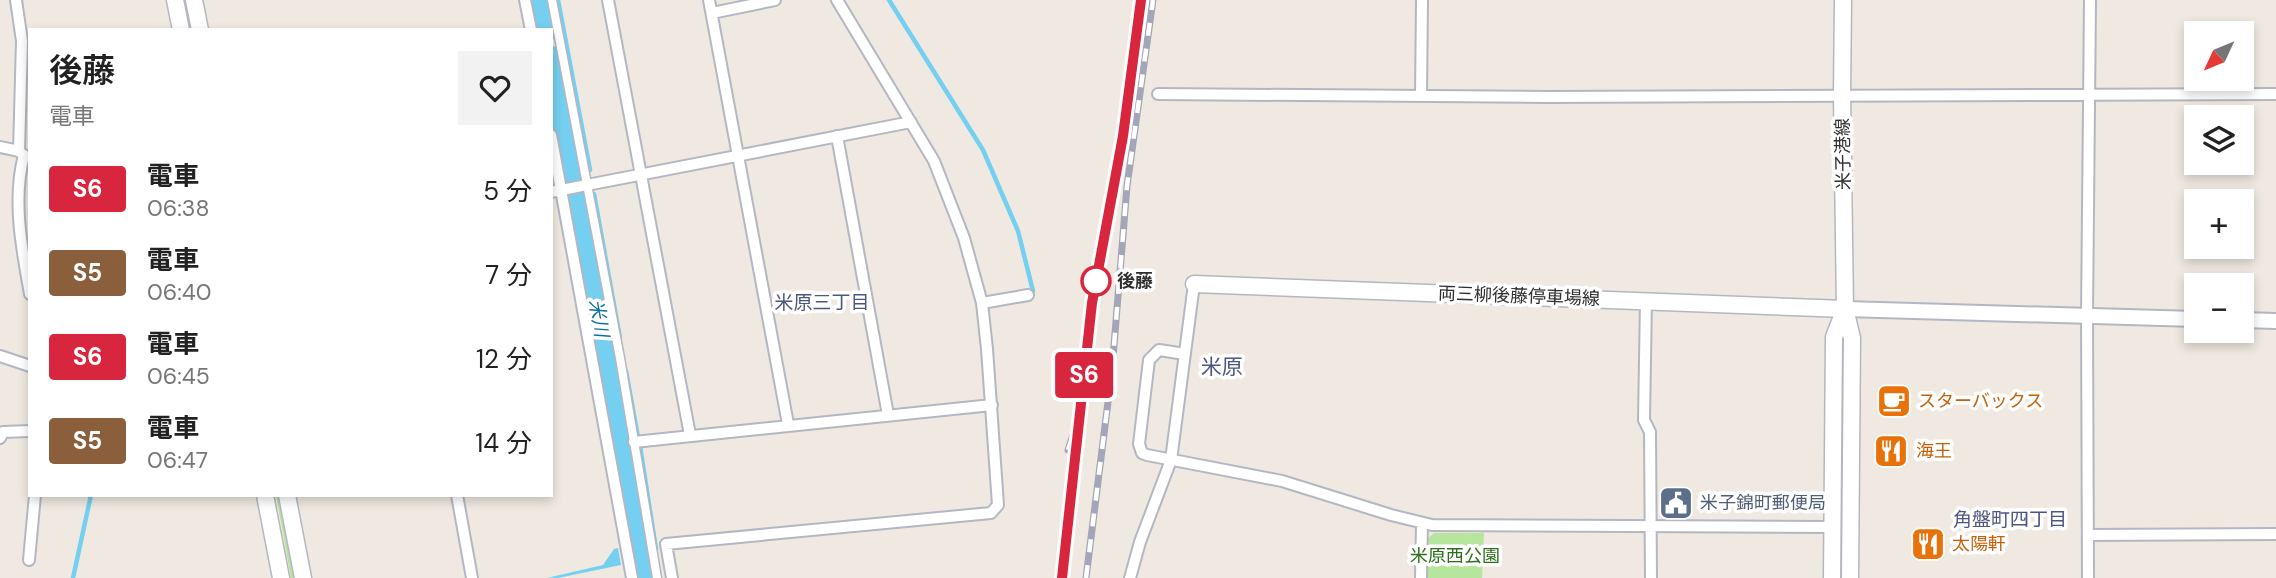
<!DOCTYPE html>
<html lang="ja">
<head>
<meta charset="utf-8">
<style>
	body { margin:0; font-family:"DM Sans","Noto Sans JP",sans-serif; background:#f2f2f2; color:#222; height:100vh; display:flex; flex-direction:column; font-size:26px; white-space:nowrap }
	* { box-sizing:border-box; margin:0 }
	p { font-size:23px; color:#767676 }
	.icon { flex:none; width:38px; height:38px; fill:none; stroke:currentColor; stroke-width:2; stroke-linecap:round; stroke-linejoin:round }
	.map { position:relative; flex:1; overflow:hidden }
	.sheet { position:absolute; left:28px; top:28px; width:525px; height:469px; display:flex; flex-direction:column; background:#fff; border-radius:0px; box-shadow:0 4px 10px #0003 }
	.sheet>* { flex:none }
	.badge { padding:0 14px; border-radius:5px; font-size:24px; line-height:46px }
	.needle { width:46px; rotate:226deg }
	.buttons { position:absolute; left:2184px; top:21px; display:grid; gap:14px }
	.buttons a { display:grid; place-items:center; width:70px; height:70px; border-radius:0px; background:#fff; box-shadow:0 4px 10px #0003; font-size:35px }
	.map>.badge { position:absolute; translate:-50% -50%; box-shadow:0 0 0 4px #fff }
	.round { display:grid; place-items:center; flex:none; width:74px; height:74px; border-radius:0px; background:#f2f2f2 }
	.head { display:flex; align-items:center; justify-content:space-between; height:119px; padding:0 21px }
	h1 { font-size:33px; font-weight:600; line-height:52px }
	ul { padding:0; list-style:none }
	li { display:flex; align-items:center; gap:21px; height:84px; padding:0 21px }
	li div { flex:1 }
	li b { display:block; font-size:26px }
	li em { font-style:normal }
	li .badge { min-width:77px; font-weight:700; text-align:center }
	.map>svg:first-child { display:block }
</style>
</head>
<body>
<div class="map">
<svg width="2276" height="578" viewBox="0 0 2276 578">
	<rect width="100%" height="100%" fill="#efe9e1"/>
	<path fill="#b6e59e" d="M276 495H278L294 578H291Z
		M1434 533H1484L1482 578H1426L1427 539Z"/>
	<path fill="#75cff0" d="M618 548 621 565 558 578H547L603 565 614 549Z"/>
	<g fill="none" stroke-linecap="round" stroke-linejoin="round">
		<path stroke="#75cff0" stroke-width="4.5" d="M558 0 590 170
			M889 0 983 150 1018 231 1033 291
			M594 194 620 338
			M626 371 638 437
			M640 446 656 549
			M73 578 91 495"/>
		<path stroke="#75cff0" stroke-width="24" d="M540 0 546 30
			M551 58 611 367 647 578"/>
		<g stroke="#b4b7c1" stroke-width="11">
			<path id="pedestrian" d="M552 0 620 358 657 578"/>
		</g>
		<g stroke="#b4b7c1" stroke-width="14">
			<path id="minor" d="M16 0 22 41 19 151
				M525 0 531 30
				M608 0 690 435
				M709 0 788 424
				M712 13 775 0
				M1158 94 1547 97 2276 94
				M1421 95 1422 0
				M551 135 632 578
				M837 136 888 415
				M0 147 19 151 23 155
				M24 155C12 201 22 249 30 294
				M551 192 911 122
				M1646 300 1644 420 1650 432 1651 578
				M982 303 1028 295
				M1185 354 1159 350 1149 360 1139 444 1142 453 1147 455 1282 481 1391 515 1432 525 1832 527
				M0 356 30 366
				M0 438 3 432 30 431
				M634 442 992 405
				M457 495 472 578
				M2088 535 2276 534
				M29 560 35 495
				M672 578 666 544 991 513 998 505 987 349 982 303 964 238 934 161 837 0
				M1130 578 1140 542 1171 460 1194 284
				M1421 578 1422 523
				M2088 578 2087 315 2090 0"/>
		</g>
		<g stroke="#b4b7c1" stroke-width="18">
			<path id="tertiary" d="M1845 309 2196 319
				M2242 320 2276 321"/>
		</g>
		<g stroke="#b4b7c1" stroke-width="19">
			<path id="secondary" d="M175 0 181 30
				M194 0 200 30
				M1843 0 1842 95 1845 309 1852 338 1850 578
				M1194 284 1845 309
				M265 495 281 578
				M287 495 303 578
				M1832 578 1834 337 1845 309"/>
		</g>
		<use href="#pedestrian" stroke="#fff" stroke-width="8"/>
		<use href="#minor" stroke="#fff" stroke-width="10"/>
		<use href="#tertiary" stroke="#fff" stroke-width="14"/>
		<use href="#secondary" stroke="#fff" stroke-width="16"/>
		<g stroke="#a3a6b8" stroke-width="7">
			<path id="rail" d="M1068 450 1080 414 1092 303 1123 136 1141 0
				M1062 578 1077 439
				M1086 578 1112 370 1127 186 1153 0"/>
		</g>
		<use href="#rail" stroke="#fff" stroke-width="4.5" stroke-dasharray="13" stroke-linecap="butt"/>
	</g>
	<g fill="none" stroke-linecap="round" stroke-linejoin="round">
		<g stroke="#fff" stroke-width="16">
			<path id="line" d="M1062 578 1092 303 1123 136 1141 0"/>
		</g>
		<use href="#line" stroke="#d7263d" stroke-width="10"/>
	</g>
	<defs>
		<g id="cafe-square" transform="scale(1.75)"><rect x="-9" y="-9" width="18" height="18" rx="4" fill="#e8710a" stroke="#fff"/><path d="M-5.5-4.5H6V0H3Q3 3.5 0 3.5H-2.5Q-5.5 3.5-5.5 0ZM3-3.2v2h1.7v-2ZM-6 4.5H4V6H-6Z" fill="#fff"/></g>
		<g id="restaurant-square" transform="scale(1.75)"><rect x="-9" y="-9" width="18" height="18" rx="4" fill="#e8710a" stroke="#fff"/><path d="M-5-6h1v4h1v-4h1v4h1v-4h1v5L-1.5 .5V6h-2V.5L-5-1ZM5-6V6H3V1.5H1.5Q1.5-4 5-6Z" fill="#fff"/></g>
		<g id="civic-square" transform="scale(1.75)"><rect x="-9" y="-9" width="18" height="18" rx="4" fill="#5c6f8a" stroke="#fff"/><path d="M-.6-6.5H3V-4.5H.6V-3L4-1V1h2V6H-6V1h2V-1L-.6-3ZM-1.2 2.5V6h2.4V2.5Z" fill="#fff"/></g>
	</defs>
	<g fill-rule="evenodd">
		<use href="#cafe-square" x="1894" y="401"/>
		<use href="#restaurant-square" x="1891" y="451"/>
		<use href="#civic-square" x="1676" y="503"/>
		<use href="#restaurant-square" x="1928" y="544"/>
	</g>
	<circle fill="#fff" stroke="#d7263d" stroke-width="3.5" cx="1096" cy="281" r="14"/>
	<g text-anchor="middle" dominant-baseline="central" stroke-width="7" stroke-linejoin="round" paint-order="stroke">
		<g font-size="18" fill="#2e2e2e" stroke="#fff">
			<text transform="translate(1843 154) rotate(-91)">米子港線</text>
			<text transform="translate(1519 296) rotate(2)">両三柳後藤停車場線</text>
		</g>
		<g font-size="18" font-weight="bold" fill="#2e2e2e" stroke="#fff" text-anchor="start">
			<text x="1117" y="281">後藤</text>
		</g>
		<g font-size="18" fill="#c56008" stroke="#fff" text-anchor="start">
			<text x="1918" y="401">スターバックス</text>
			<text x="1916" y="451">海王</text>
			<text x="1952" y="544">太陽軒</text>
		</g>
		<g font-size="18" fill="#4e5e75" stroke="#fff" text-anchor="start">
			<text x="1700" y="503">米子錦町郵便局</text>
		</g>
		<g font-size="18" fill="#2c6e1b" stroke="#fff">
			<text x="1455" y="556">米原西公園</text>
		</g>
		<g font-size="19" fill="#4d5680" stroke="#fff">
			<text x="822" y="302">米原三丁目</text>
			<text x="2010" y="519">角盤町四丁目</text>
		</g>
		<g font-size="19" font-style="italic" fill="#0d6fa3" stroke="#fff">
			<text transform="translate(599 318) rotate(80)">米川</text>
		</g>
		<g font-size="21" fill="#4d5680" stroke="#fff">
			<text x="1222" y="367">米原</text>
		</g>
	</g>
</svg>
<div class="buttons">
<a><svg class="needle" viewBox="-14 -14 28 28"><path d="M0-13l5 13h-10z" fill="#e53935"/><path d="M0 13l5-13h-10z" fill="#767676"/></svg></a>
<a><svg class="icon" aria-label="layers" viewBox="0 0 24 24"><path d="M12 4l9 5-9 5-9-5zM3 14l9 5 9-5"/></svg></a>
<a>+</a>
<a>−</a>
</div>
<b class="badge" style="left:1084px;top:375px;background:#d7263d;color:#fff">S6</b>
<section class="sheet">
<div class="head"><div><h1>後藤</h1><p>電車</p></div><a class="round"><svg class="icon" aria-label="heart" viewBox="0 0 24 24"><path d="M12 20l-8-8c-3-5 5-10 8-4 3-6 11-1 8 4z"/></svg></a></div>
<ul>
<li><span class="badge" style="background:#d7263d;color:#fff">S6</span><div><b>電車</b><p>06:38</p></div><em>5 分</em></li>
<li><span class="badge" style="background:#8b5e3c;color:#fff">S5</span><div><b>電車</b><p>06:40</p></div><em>7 分</em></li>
<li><span class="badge" style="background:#d7263d;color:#fff">S6</span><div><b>電車</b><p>06:45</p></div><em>12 分</em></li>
<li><span class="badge" style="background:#8b5e3c;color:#fff">S5</span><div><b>電車</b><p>06:47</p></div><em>14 分</em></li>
</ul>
</section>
</div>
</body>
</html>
